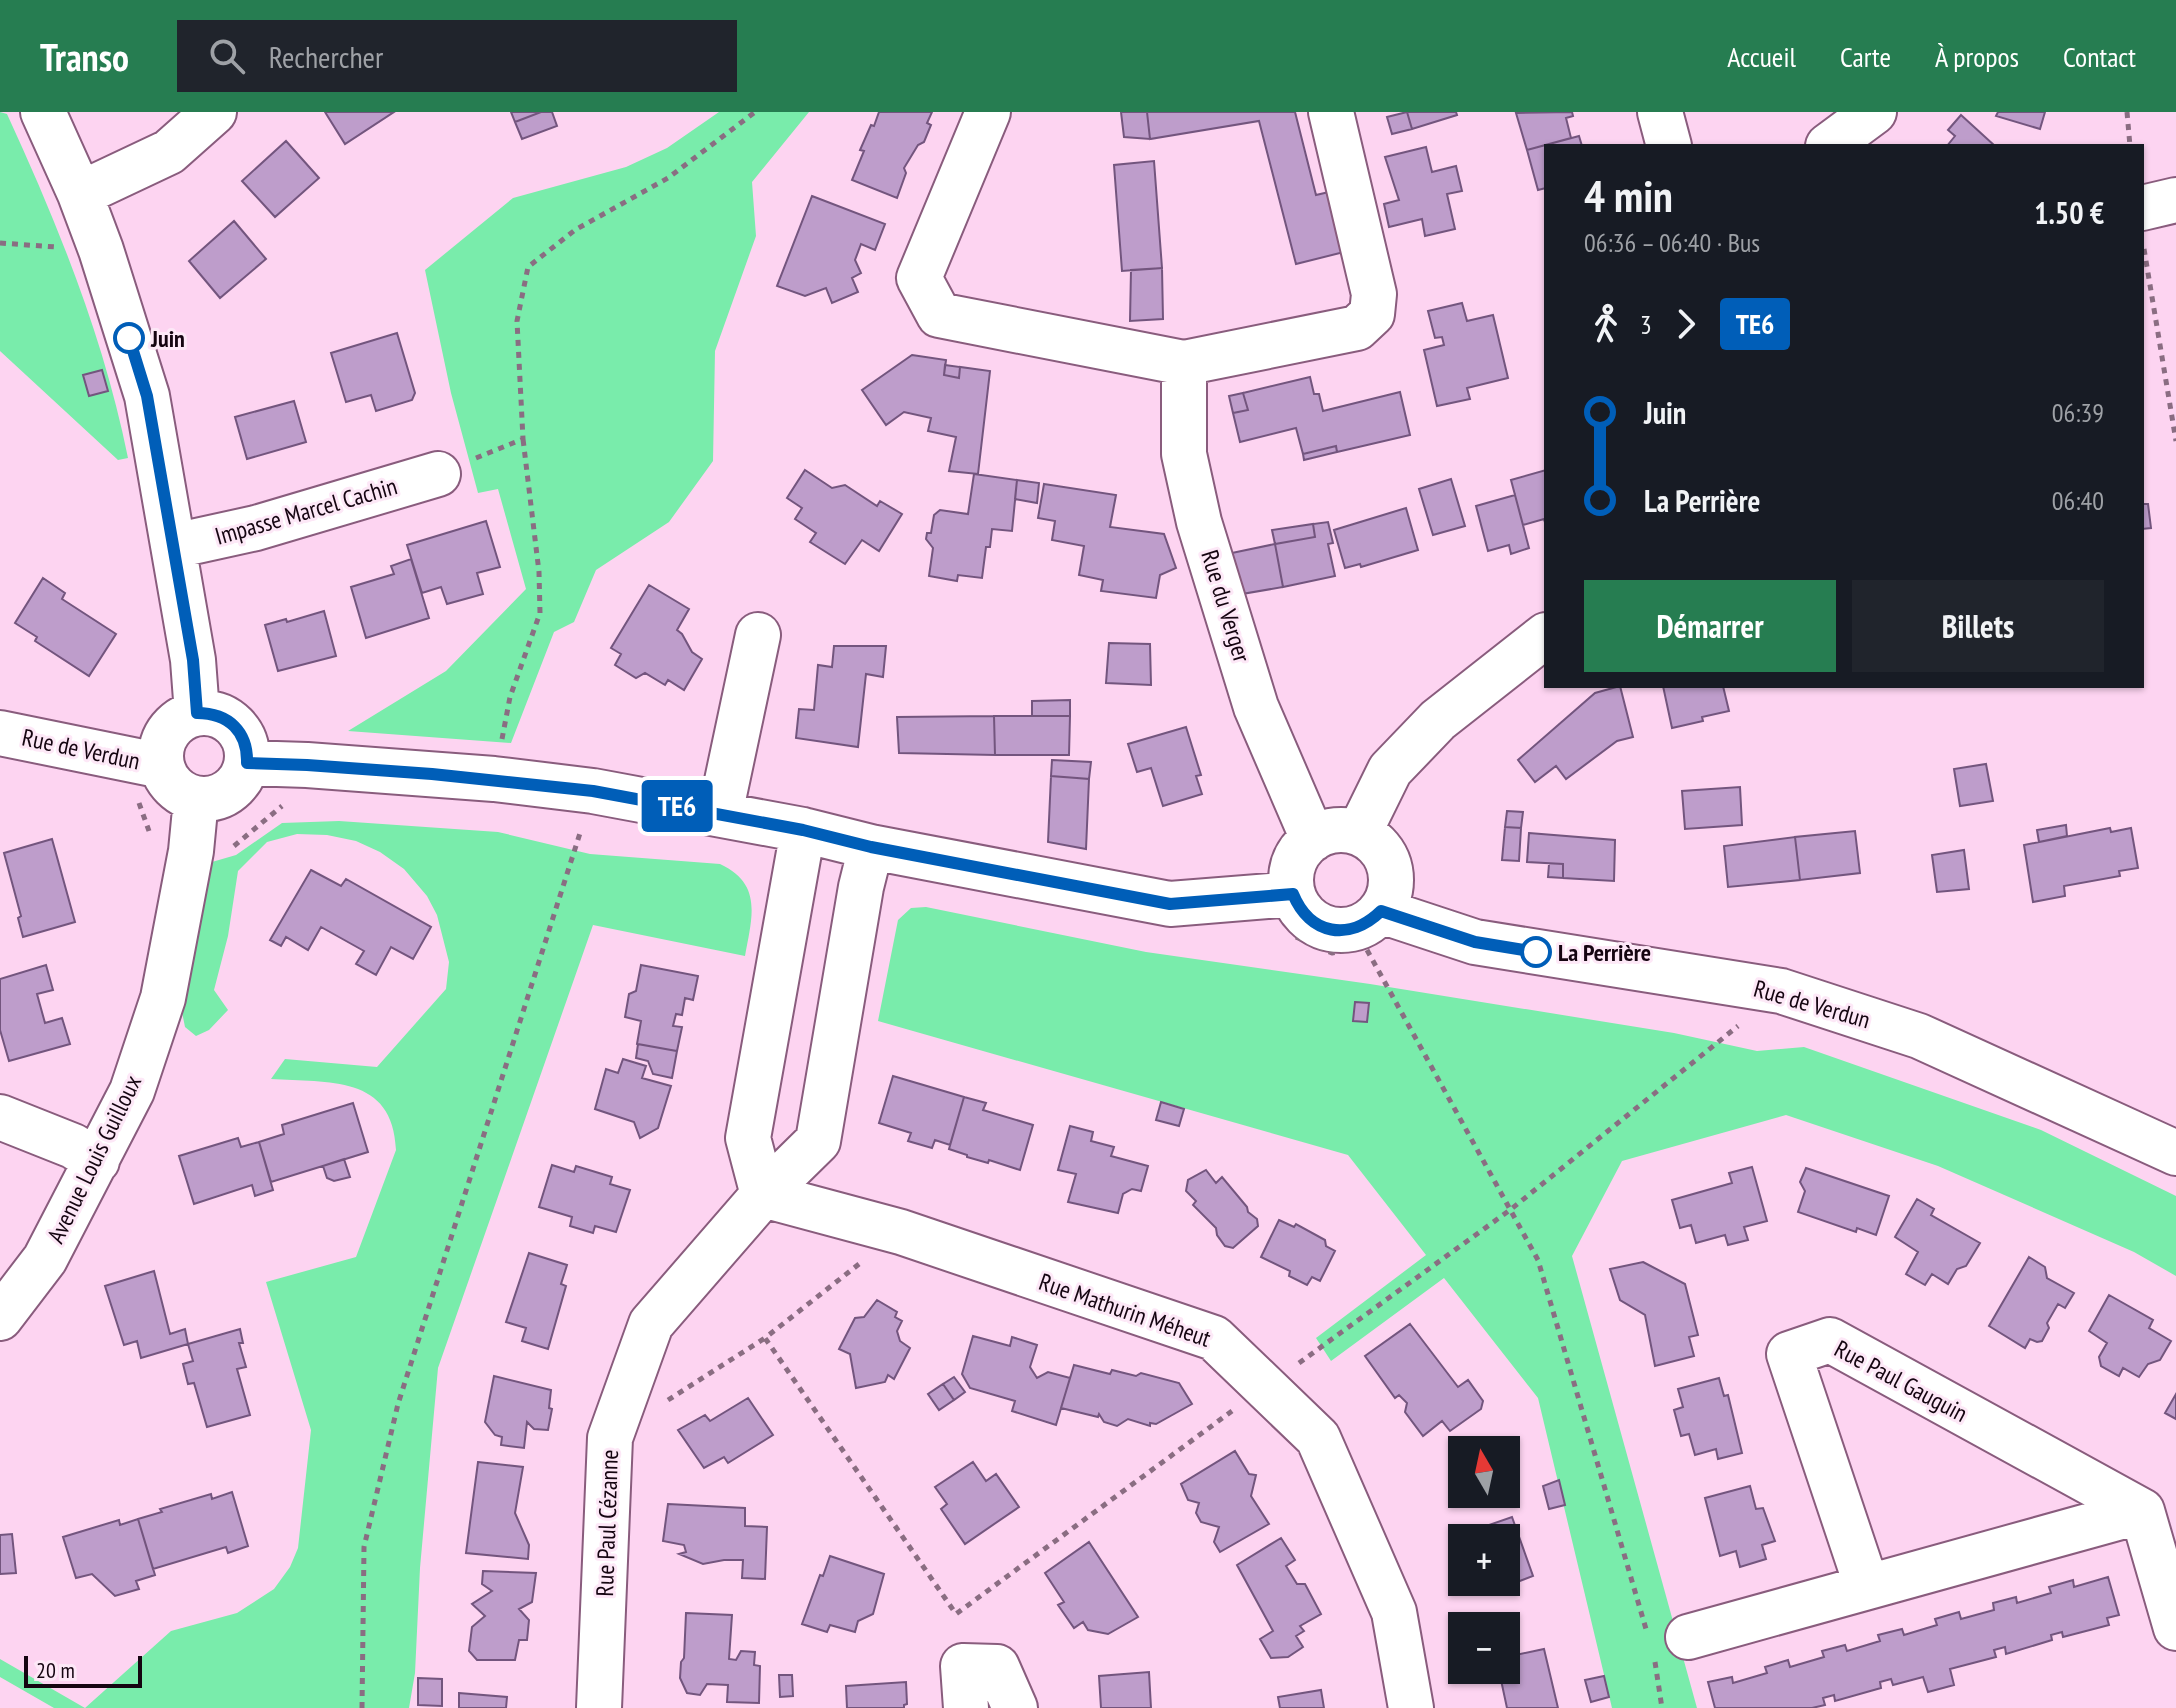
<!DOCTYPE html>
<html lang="fr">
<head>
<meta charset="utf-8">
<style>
	body { margin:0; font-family:"PT Sans Narrow",sans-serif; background:#20242c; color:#f1f3f6; height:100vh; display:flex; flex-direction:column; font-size:30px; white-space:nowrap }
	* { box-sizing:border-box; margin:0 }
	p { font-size:26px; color:#9ea1a6 }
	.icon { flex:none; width:44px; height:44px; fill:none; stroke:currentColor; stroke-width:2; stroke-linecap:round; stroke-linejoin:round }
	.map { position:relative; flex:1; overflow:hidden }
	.details { position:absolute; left:1544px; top:32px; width:600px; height:544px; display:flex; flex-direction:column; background:#171b24; border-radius:0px; box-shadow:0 2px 6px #0004 }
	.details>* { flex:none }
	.badge { padding:0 16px; border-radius:6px; font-size:28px; line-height:52px }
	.needle { width:52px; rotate:351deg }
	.controls { position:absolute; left:1448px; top:1324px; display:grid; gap:16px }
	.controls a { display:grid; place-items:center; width:72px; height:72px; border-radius:0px; background:#171b24; box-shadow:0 2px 6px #0004; font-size:40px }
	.scale { position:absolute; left:24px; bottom:20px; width:118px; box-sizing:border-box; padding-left:8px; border:4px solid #150511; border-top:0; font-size:22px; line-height:28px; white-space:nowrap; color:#150511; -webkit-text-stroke:6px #fde8f7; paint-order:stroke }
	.map>.badge { position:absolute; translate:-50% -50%; box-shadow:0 0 0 4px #fff }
	.legs { display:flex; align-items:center; gap:12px; height:88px; padding:0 40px; font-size:26px }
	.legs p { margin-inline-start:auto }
	.head { display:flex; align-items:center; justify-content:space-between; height:136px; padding:0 40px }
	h1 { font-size:44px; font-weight:600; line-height:60px }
	.action { display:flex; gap:16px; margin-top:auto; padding:16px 40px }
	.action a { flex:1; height:92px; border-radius:0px; background:#267d51; color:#fff; font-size:32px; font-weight:600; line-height:92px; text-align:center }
	.action a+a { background:#20242c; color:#f1f3f6 }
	ul { padding:0 40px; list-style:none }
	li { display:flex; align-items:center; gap:28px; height:88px; font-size:30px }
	li i { display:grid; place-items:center; width:12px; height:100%; margin:0 10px; background:currentColor }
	li i::after { content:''; width:20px; height:20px; margin:-10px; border:6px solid; border-radius:50%; background:#171b24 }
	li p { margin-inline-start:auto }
	li:first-child i { background:linear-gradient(#0000 50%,currentColor 0) }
	li:last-child i { background:linear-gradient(currentColor 50%,#0000 0) }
	header { display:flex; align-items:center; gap:48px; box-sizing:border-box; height:112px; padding:0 40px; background:#267d51; color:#fff }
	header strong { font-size:38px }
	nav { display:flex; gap:44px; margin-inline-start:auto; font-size:28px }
	.search { width:560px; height:72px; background:#20242c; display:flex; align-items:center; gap:20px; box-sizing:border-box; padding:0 28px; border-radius:0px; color:#9ea1a6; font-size:30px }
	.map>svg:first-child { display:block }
</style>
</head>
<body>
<header>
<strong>Transo</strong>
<div class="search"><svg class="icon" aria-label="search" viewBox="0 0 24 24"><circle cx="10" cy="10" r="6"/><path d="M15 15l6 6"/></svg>Rechercher</div>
<nav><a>Accueil</a><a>Carte</a><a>À propos</a><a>Contact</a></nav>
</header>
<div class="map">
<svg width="2176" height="1596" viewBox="0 0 2176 1596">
	<rect width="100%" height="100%" fill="#fdd4f1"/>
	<path fill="#79ecab" d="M0 0 7 2C58 113 104 226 128 346L118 348 0 239Z
		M719 0H809L752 70 756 124 715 239 713 349 669 410 596 458 574 510 554 520 511 631 348 619 446 559 526 477 498 377 478 381 451 281 425 158 513 86 626 55 667 36Z
		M339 709 498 720 590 742 720 752C763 772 752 805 745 844L593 813 438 1256 420 1456 415 1561 409 1596H54L0 1565V1547L85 1596 171 1519 237 1501 274 1477 290 1455 298 1436 311 1318 266 1170 356 1145 396 1038C393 962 328 971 271 967L285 947 377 955 446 877 449 850 437 803 427 784 404 757 380 740 356 729 327 723 297 722 267 730 238 759 228 824 214 878 228 898 209 918 196 924 185 915 180 890 212 750 236 743 282 711Z
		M926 795 1146 840 1370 872 1674 921 1757 939 1804 935 2041 1018 2176 1084V1164L2134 1140 1938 1054 1786 1003 1622 1049 1572 1144 1697 1596H1612L1538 1286 1444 1166 1331 1249 1316 1226 1426 1143 1348 1043 878 909 898 808 911 796Z"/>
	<path fill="#be9dcb" stroke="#73557e" stroke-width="2" d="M325 0H394L345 32Z
		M511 0H541L515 10Z
		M541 0H552L557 14 522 27 515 10Z
		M879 0H932L927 11 931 13 924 30 918 33 904 56 906 61 897 86 852 68 864 39 860 38 871 13 874 14Z
		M1121 0H1147L1150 27 1124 25Z
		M1147 0H1295L1316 83 1329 80 1344 140 1296 152 1259 9 1150 27Z
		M1407 0 1412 17 1392 22 1387 5Z
		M1407 0H1456L1457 3 1412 17Z
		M1572 0 1573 4 1566 6 1571 26 1527 38 1516 1Z
		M1998 0H2045L2040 17 1996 4Z
		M1961 3 1995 34H1947L1955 24 1948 18Z
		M1579 24 1582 34H1546V76L1538 78 1527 38Z
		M286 29 319 66 275 105 242 69Z
		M1426 35 1432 60 1456 54 1462 79 1447 82 1455 117 1425 124 1422 107 1389 115 1384 92 1399 88 1385 45Z
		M1154 49 1162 156 1122 159 1114 53Z
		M812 84 885 112 875 138 861 132 855 148 861 161 852 166 858 180 832 191 826 176 805 184 777 174Z
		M234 109 266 147 220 186 189 149Z
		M1162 156 1163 207 1130 209 1131 158Z
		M1462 191 1467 209 1493 203 1508 266 1467 276 1470 287 1437 294 1424 238 1444 233 1442 225 1435 226 1428 199Z
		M397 221 415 281 412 288 376 299 371 283 346 290 331 241Z
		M912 243 946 248 944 263 959 266 960 255 990 259 978 362 949 359 956 325 928 319 931 306 904 300 886 313 862 278Z
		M945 253 960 255 959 266 944 263Z
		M102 258 108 279 89 284 83 263Z
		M1310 265 1314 282H1319L1323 299 1400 280 1410 323 1337 340 1336 334 1303 342 1296 316 1240 330 1233 301 1248 298 1243 281Z
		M1243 281 1248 298 1233 301 1229 284Z
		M294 289 306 330 247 347 235 305Z
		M1336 334 1337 340 1304 348 1303 342Z
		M805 358 832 376 845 373 877 394 880 389 902 402 879 439 862 428 845 452 810 430 816 421 795 407 802 396 787 386Z
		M1546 358V414L1544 407 1523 413 1511 368Z
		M974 362 1017 368 1012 419 992 417 990 435H986L982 466 958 463 957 469 929 464 933 436 926 427 927 421H931L934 403 940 398 968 402Z
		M1451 367 1465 414 1433 423 1419 377Z
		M1017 368 1039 371 1037 391 1015 387Z
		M1044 372 1116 383 1110 415 1164 422 1176 456 1160 463 1156 486 1101 479 1103 468 1079 463 1084 434 1052 428 1055 409 1038 406Z
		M1515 383 1529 436 1511 442 1509 433 1488 439 1476 394Z
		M2142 392H2148L2151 416 2142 417Z
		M1406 396 1418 438 1361 455 1360 452 1345 456 1334 418Z
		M486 409 500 455 477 461 483 482 447 492 441 475 422 481 407 433Z
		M1328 410 1333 431 1328 432 1335 464 1283 475 1275 432 1315 425 1313 412Z
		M1313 412 1315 425 1275 432 1272 418Z
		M1275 432 1283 475 1236 483 1227 442Z
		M411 447 429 506 366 526 351 475 394 462 391 454Z
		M43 466 65 481 62 487 116 522 89 564 35 529 37 525 15 511Z
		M649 473 689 497 677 518 682 522 692 540 702 547 684 578 668 568 665 573 645 561 636 566 615 553 621 542 611 536Z
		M324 499 336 544 278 559 265 513 286 507 287 510Z
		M1109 531 1150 532 1151 573 1106 571Z
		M834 534H886L883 565 866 562 858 635 796 626 799 597 814 598 818 553 832 555Z
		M1620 574 1633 625 1617 629 1566 667 1556 654 1535 670 1518 648 1595 581Z
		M1663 574H1723L1729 599 1702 605 1703 609 1672 616Z
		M1070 588V604H1032V589Z
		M994 604H1070L1069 643H995Z
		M994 604 995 643 899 641 897 605Z
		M1186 615 1201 663 1196 664 1202 682 1163 694 1151 656 1137 660 1128 632Z
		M1052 648 1091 650 1089 667 1051 664Z
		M1986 652 1993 689 1960 694 1954 657Z
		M1051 664 1089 667 1086 737 1048 730Z
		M1740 675 1742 713 1685 717 1682 679Z
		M1507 699 1523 700 1521 716 1505 715Z
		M2066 713 2067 724 2039 730 2037 718Z
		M1505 715 1521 716 1519 749 1502 748Z
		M2110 716 2111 720 2131 716 2138 756 2119 759 2120 764 2064 774 2065 784 2033 790 2024 733Z
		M1855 719 1860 761 1800 768 1795 725Z
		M1529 721 1615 728 1614 769 1563 766V752L1527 750Z
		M1795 725 1800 768 1728 775 1724 734Z
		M52 727 75 810 23 825 18 806 21 804 4 741Z
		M1964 738 1969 777 1937 780 1932 743Z
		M1549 752H1563V766L1548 765Z
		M311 758 341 774 346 767 431 815 413 847 391 835 376 863 356 852 364 839 321 815 308 838 286 825 281 834 270 828Z
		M46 853 53 878 37 882 45 911 62 906 70 932 9 949 0 918V867Z
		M641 853 698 864 693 888 685 886 682 903 676 902 673 914 682 915 677 939 637 932 641 909 625 905 629 882 636 879Z
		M1355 890 1369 891 1367 910 1353 909Z
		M638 932 677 939 672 966 653 962 648 949 636 946Z
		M623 947 646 954 642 966 671 974 658 1016 640 1026 634 1010 595 997 606 957 618 961Z
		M893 964 964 985 950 1033 935 1028 932 1036 908 1029 911 1021 879 1011Z
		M964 985 986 991 983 998 1033 1013 1020 1058 989 1048 988 1051 967 1045V1043L949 1037Z
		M1161 990 1184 997 1179 1014 1156 1008Z
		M353 991 368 1040 271 1070 259 1030 284 1022 282 1013Z
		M1070 1014 1093 1020 1091 1029 1114 1035 1111 1044 1148 1054 1141 1079 1132 1077 1123 1082 1118 1101 1068 1090 1076 1062 1058 1058Z
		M238 1026 241 1035 259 1030 273 1078 255 1084 252 1073 194 1092 179 1044Z
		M344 1047 350 1065 334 1069 327 1066 323 1054Z
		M552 1053 574 1060 576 1054 612 1065 610 1072 630 1078 616 1120 595 1114 593 1121 570 1114 572 1105 539 1095Z
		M1752 1055 1767 1109 1744 1115 1748 1128 1728 1133 1725 1123 1696 1131 1691 1113 1680 1116 1672 1088 1732 1071 1729 1061Z
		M1806 1056 1889 1084 1876 1123 1857 1116 1856 1120 1798 1100 1805 1079 1800 1070Z
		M1206 1058 1216 1071 1222 1065 1247 1095 1248 1100 1257 1107 1258 1114 1233 1136 1225 1134 1217 1123 1216 1116 1193 1093 1196 1089 1186 1079 1188 1068Z
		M1917 1087 1934 1097 1931 1103 1980 1131 1966 1154 1957 1157 1948 1172 1932 1162 1925 1173 1906 1162 1918 1140 1895 1125Z
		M1279 1108 1294 1115 1296 1112 1325 1128 1326 1134 1335 1139 1320 1169 1312 1165 1307 1173 1289 1164 1290 1159 1261 1145Z
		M529 1141 567 1153 561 1172 566 1174 548 1237 522 1229 526 1216 506 1210Z
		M2029 1145 2045 1155 2047 1166 2074 1181 2065 1196 2058 1192 2047 1211 2049 1216 2042 1229 2037 1230 2030 1227 2025 1236 1989 1214Z
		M1643 1150 1685 1172 1698 1223 1689 1225 1694 1244 1655 1254 1645 1203 1620 1188 1610 1157Z
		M154 1159 170 1222 185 1217 188 1232 141 1246 137 1229 124 1233 105 1174Z
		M2109 1183 2153 1208 2149 1216 2171 1229 2160 1248 2148 1252 2139 1265 2123 1256 2119 1264 2101 1254 2099 1245 2107 1231 2089 1219Z
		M877 1188 897 1200 895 1205 902 1209 897 1219 900 1229 910 1236 894 1267 888 1263 885 1270 856 1276 850 1242 839 1237 855 1206 864 1205Z
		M1410 1212 1458 1275 1468 1268 1483 1289 1481 1297 1450 1319 1442 1309 1423 1324 1405 1300 1407 1291 1399 1283 1395 1286 1365 1244Z
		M240 1217 243 1231H239L246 1255 237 1257 250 1303 207 1315 194 1271 188 1272 183 1252 193 1249 188 1232Z
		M973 1224 1010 1234 1012 1225 1037 1233 1030 1255 1037 1266 1048 1260 1070 1266 1056 1313 1012 1299 1015 1289 970 1276 962 1262Z
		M1074 1253 1110 1262 1112 1258 1136 1264 1141 1261 1179 1271 1192 1292 1156 1312 1150 1311V1314L1128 1307 1117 1314 1104 1310 1099 1302 1098 1305 1061 1296Z
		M494 1264 551 1278 549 1296 552 1297 548 1318 534 1317 527 1310 524 1336 501 1333 502 1325 495 1323 485 1310Z
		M954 1265 965 1280 954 1288 943 1272Z
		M1719 1266 1724 1284 1728 1283 1742 1341 1718 1347 1716 1337 1695 1343 1689 1322 1681 1324 1674 1298 1683 1295 1678 1277Z
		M943 1272 954 1288 939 1298 928 1282Z
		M2176 1282V1307L2165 1301Z
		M748 1286 773 1323 728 1351 724 1345 704 1356 678 1318 705 1303 710 1309Z
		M1235 1339 1249 1362 1256 1363 1251 1384 1269 1412 1220 1440 1214 1430 1219 1415 1201 1410 1196 1401 1199 1391 1188 1388 1181 1372Z
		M478 1350 523 1355 515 1401 529 1433 528 1447 466 1441Z
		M973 1350 986 1369 996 1362 1019 1395 965 1432 941 1397 947 1392 935 1375Z
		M1559 1368 1565 1393 1549 1397 1543 1374Z
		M1750 1374 1756 1397 1763 1396 1775 1429 1762 1433 1766 1447 1740 1455 1736 1439 1720 1444 1705 1386Z
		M232 1380 248 1434 228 1441 226 1435 153 1457 138 1407 162 1400 160 1397 211 1382 212 1387Z
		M668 1392 745 1396V1414L767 1415 765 1467 742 1466 743 1448H724L703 1452 679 1442 686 1440 684 1433 663 1429Z
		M1512 1405 1533 1464 1488 1481 1484 1470H1506V1426H1471L1469 1420Z
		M138 1407 155 1463 136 1469 139 1477 115 1484 92 1462 76 1466 63 1425 119 1408 120 1413Z
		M12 1422 16 1461 0 1462V1423Z
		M1281 1426 1295 1448 1286 1454 1297 1472H1305L1321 1502 1300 1514 1304 1519 1296 1524 1303 1535 1288 1545 1271 1546 1260 1527 1273 1519 1237 1453Z
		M1089 1430 1138 1505 1108 1522 1088 1518 1083 1510 1074 1516 1058 1493 1064 1490 1045 1461Z
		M830 1444 884 1462 873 1502 858 1509 855 1520 830 1513 827 1520 802 1512 820 1463 823 1464Z
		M483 1459 536 1461 532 1490 519 1497 529 1508 527 1528H519L515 1548H477L469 1539 472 1515 485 1504 472 1492 492 1479 482 1472Z
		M2108 1465 2119 1503 2107 1506 2109 1513 2063 1525 2062 1520 2051 1523 2052 1528 2006 1542 2005 1535 1994 1538 1996 1545 1950 1557 1954 1573 1928 1580 1923 1565 1893 1573 1891 1567 1880 1570 1881 1576 1835 1589 1834 1583 1823 1586 1825 1593 1812 1596H1715L1708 1570 1732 1565 1733 1571 1767 1561 1765 1555 1788 1548 1790 1555 1824 1545 1822 1539 1845 1533 1847 1539 1880 1529 1878 1523 1902 1517 1904 1523 1937 1513 1935 1507 1959 1500 1961 1507 1994 1498 1993 1491 2016 1485 2017 1491 2051 1481 2049 1475 2073 1468 2074 1475Z
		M686 1501 732 1503 729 1547 736 1548 741 1539 755 1540 754 1553 760 1554 759 1591 727 1590 728 1573 707 1572 700 1583 687 1581 680 1566 681 1550 684 1546Z
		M1544 1537 1558 1596H1507L1501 1568 1496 1569 1494 1558H1506V1545Z
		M1149 1560 1151 1596H1101L1099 1564Z
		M779 1563H792L793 1584 780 1585Z
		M1604 1564 1609 1585 1591 1590 1585 1568Z
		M418 1566 442 1567V1594L418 1593Z
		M906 1570 907 1592 904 1593V1596H847L846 1574Z
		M1321 1578 1324 1596H1280L1278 1585Z
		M459 1581 507 1585 506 1596H459Z"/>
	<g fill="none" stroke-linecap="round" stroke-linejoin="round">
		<g stroke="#895c7d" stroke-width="48">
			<path id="minor" d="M43 0 80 82 101 138 147 284 193 548 197 601
				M988 0 919 166 939 203 1184 251 1357 216 1372 202 1374 182 1331 0
				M1660 0 1669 34
				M1828 34 1874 0
				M80 82 169 40 214 0
				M2142 96 2176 88
				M1184 251V342L1199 410 1256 595 1313 727
				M174 434 256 416 438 362
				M161 644a43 43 0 1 1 86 0a43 43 0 1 1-86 0Z
				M0 621 162 654
				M247 651 307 653 494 667 593 679 803 718 871 735 1170 792 1293 782
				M720 702 758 523
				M803 718 748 1026 763 1083 818 1029 861 775 871 735
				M1291 768a50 50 0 1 1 100 0a50 50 0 1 1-100 0Z
				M1359 721 1390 658 1438 608 1546 523
				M1381 799 1475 830 1781 879 1919 924 2176 1041
				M0 1005 73 1034 97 1049
				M0 1206 45 1147 132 979 163 886 191 739 196 687
				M1867 1475 1789 1242 1830 1228 2142 1399
				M1688 1525 2142 1399 2176 1516
				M599 1596 610 1326 651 1212 763 1083 901 1120 1214 1226 1318 1326 1394 1500 1411 1596
				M966 1596 963 1554 997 1555 1015 1596"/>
		</g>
		<path stroke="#8a6d82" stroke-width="5" stroke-dasharray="6 6" stroke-linecap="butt" d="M2127 0 2130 34
			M0 131 56 135
			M2144 137 2176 329
			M476 346 523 327 517 209 528 155 575 118 668 66 755 0
			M502 627 510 585 540 501 539 460 523 327
			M139 691 149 719
			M234 734 282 694
			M1296 825 1332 841 1362 835
			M1367 838 1538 1148 1646 1517
			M859 1152 765 1226 956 1502 1232 1299
			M1299 1251 1510 1098 1738 914
			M668 1288 765 1226
			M1655 1550 1662 1596
			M362 1596 364 1435 398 1292 581 718"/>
		<use href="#minor" stroke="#fff" stroke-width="44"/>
	</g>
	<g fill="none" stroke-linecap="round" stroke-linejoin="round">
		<g stroke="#fff" stroke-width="18">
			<path id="line-1" d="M129 226 147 284 193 548 197 601C229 601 248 620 247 651L307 653 432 662 593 679 803 718 871 735 1170 792 1293 782C1310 823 1349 830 1381 799L1475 830 1536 840"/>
		</g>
		<use href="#line-1" stroke="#005eb8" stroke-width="12"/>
	</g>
	<g fill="#fff" stroke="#005eb8" stroke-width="4">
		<circle cx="129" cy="226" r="14"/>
		<circle cx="1536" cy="840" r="14"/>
	</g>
	<g text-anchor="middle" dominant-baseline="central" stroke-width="6" stroke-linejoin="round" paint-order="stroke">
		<g font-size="24" font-weight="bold" fill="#150511" stroke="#fde8f7" text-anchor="start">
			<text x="151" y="226">Juin</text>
			<text x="1558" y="840">La Perrière</text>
		</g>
		<g font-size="24" fill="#150511" stroke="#fde8f7">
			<text transform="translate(306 399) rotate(-16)">Impasse Marcel Cachin</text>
			<text transform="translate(1226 494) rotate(73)">Rue du Verger</text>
			<text transform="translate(81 637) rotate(12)">Rue de Verdun</text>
			<text transform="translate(1812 892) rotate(16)">Rue de Verdun</text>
			<text transform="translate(94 1047) rotate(-64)">Avenue Louis Guilloux</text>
			<text transform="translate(1125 1198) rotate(19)">Rue Mathurin Méheut</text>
			<text transform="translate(1901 1269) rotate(28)">Rue Paul Gauguin</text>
			<text transform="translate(607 1411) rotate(-88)">Rue Paul Cézanne</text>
		</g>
	</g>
</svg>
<div class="controls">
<a><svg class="needle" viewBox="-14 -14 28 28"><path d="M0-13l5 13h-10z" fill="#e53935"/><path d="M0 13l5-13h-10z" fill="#9ea1a6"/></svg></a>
<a>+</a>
<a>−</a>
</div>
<div class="scale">20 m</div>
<b class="badge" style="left:677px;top:694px;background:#005eb8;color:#fff">TE6</b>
<section class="details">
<div class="head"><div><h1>4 min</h1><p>06:36 – 06:40 · Bus</p></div><b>1.50 €</b></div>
<div class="legs"><svg class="icon" aria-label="walk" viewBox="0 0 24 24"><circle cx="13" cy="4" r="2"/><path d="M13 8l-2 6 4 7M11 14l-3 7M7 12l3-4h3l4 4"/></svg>3<svg class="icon" aria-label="forward" viewBox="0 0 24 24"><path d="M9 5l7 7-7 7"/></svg><b class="badge" style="background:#005eb8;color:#fff">TE6</b></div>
<ul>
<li><i style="color:#005eb8"></i><b>Juin</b><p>06:39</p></li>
<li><i style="color:#005eb8"></i><b>La Perrière</b><p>06:40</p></li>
</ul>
<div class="action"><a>Démarrer</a><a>Billets</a></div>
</section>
</div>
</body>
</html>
